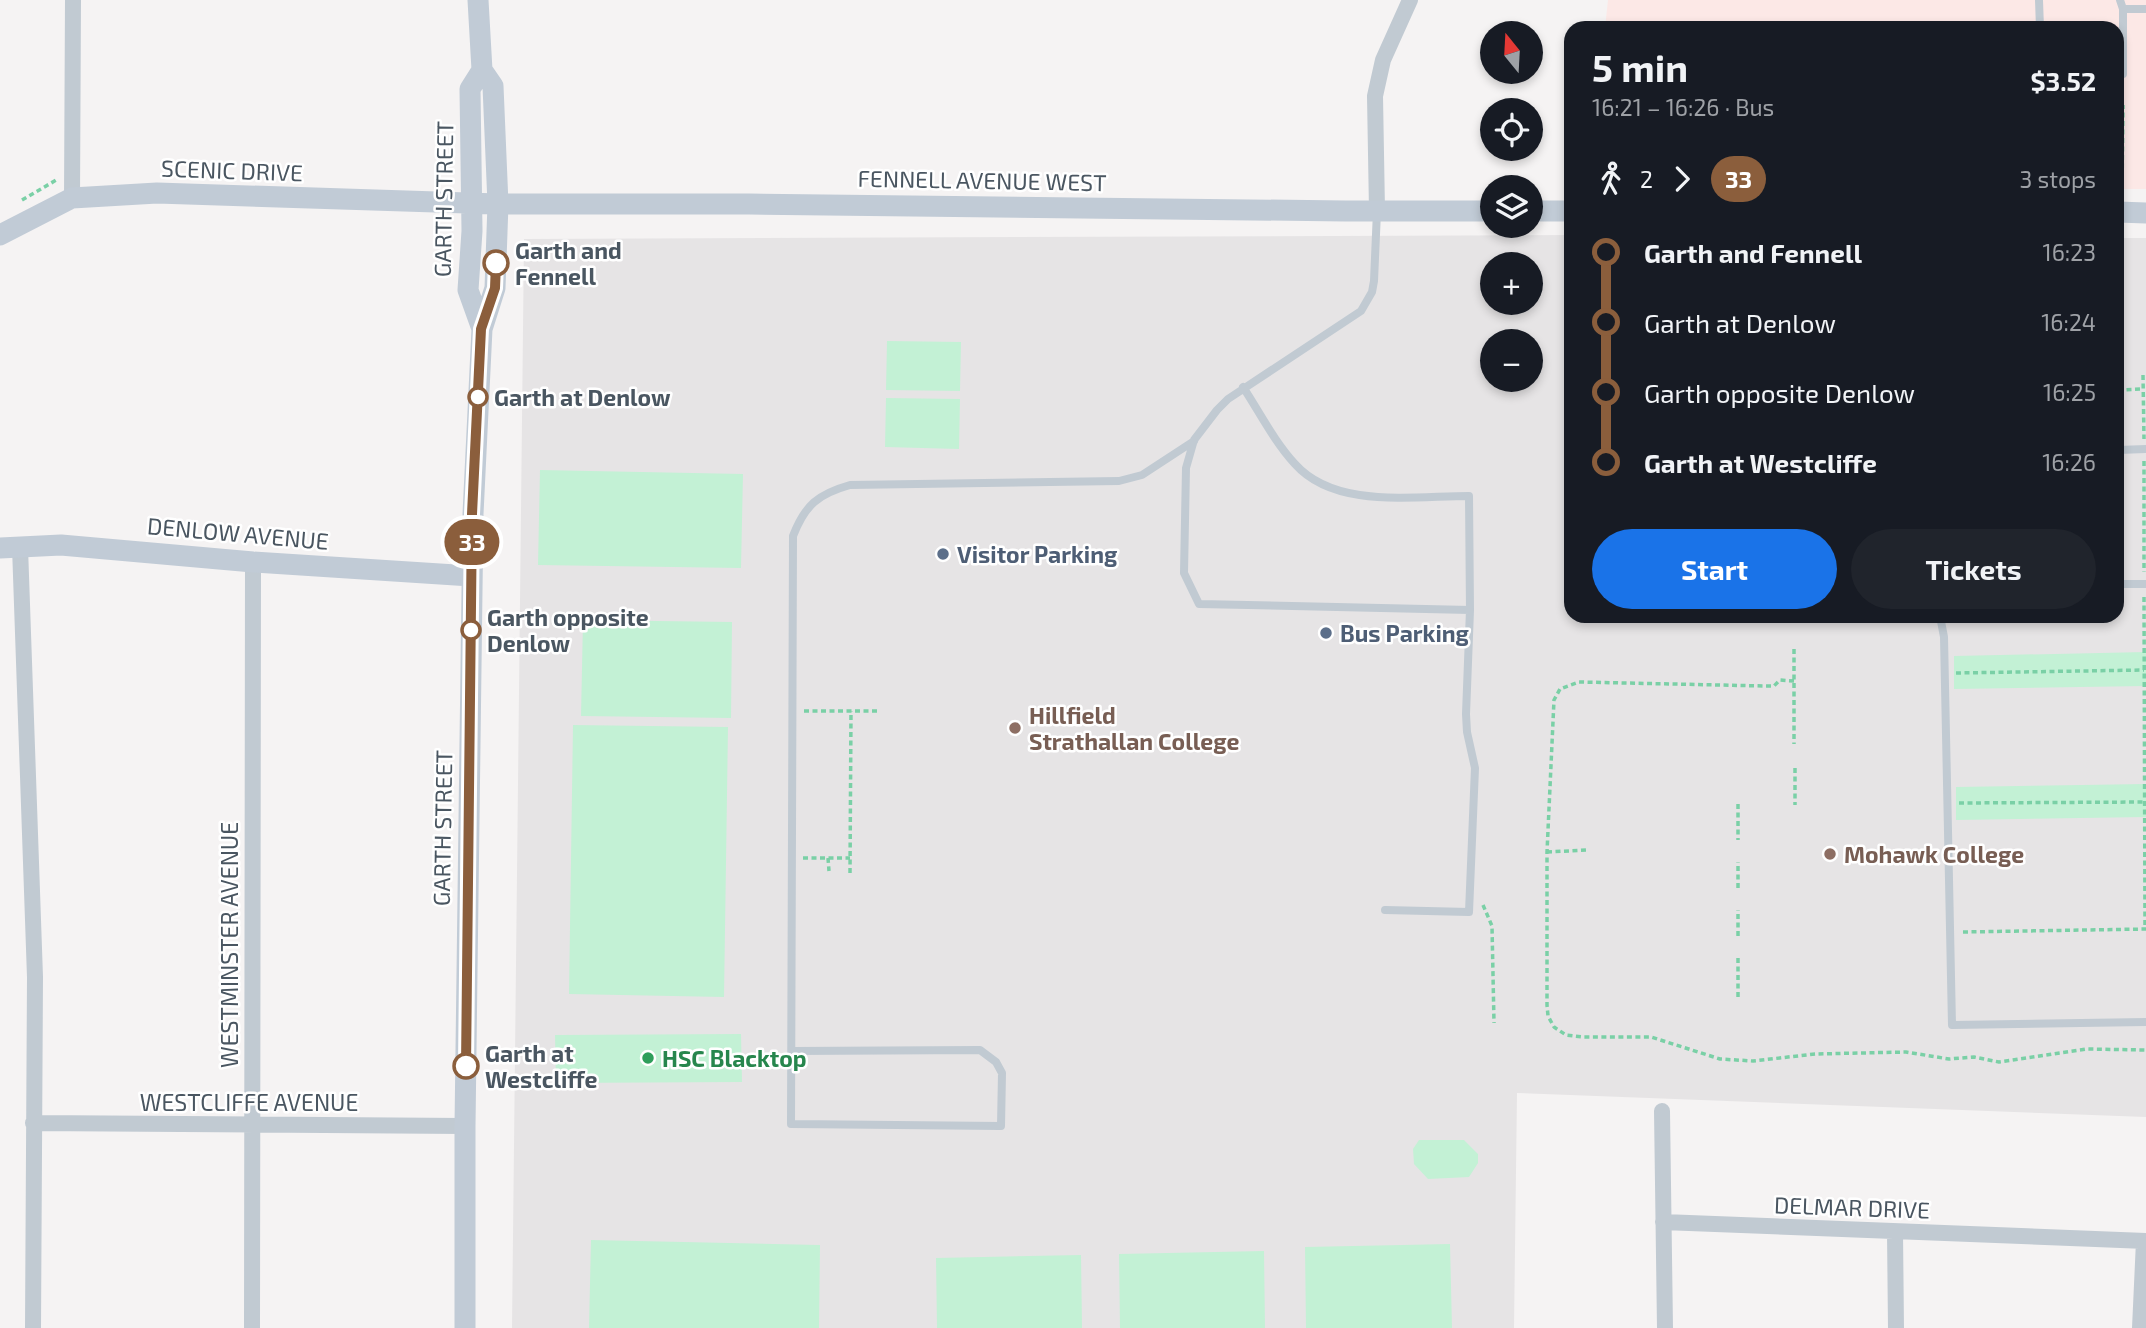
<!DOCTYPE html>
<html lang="en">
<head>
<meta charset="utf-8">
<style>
	body { margin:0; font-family:"Exo 2",sans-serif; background:#20242c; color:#f1f3f6; height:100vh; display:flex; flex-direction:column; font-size:26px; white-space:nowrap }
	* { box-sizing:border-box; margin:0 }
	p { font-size:23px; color:#9ea1a6 }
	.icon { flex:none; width:38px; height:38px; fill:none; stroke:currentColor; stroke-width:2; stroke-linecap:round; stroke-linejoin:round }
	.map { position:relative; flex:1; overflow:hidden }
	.drawer { position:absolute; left:1564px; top:21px; width:560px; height:602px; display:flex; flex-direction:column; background:#171b24; border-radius:21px; box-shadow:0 4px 10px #0003 }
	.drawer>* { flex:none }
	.badge { padding:0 14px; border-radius:23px; font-size:24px; line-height:46px }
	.needle { width:46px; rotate:342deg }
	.tools { position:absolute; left:1480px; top:21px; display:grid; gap:14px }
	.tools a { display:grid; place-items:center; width:63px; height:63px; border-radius:50%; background:#171b24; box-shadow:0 4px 10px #0003; font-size:35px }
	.map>.badge { position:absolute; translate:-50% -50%; box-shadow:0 0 0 4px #fff }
	.legs { display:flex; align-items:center; gap:10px; height:77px; padding:0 28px; font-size:23px }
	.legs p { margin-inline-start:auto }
	.headline { display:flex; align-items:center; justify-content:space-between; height:119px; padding:0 28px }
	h1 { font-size:38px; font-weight:700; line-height:52px }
	.action { display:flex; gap:14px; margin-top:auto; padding:14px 28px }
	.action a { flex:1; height:80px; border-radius:42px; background:#1a73e8; color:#fff; font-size:28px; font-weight:700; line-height:80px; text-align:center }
	.action a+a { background:#20242c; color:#f1f3f6 }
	ul { padding:0 28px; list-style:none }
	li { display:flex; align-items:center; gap:24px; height:70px; font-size:26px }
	li i { display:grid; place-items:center; width:10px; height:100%; margin:0 9px; background:currentColor }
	li i::after { content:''; width:18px; height:18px; margin:-9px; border:5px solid; border-radius:50%; background:#171b24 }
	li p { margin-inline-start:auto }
	li:first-child i { background:linear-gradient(#0000 50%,currentColor 0) }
	li:last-child i { background:linear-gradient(currentColor 50%,#0000 0) }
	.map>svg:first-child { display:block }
</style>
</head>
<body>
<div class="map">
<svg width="2146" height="1328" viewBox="0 0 2146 1328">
	<rect width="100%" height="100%" fill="#f5f3f3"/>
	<path fill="#e6e4e5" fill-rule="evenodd" d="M1571 235 1572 616H2118V238H2146V1117L1517 1093 1514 1328H512L524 239ZM1493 264H1531V303H1493ZM1493 341H1531V380H1493Z"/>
	<path fill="#fce8e6" d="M1608 0H2146V189H2118V28H1605Z"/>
	<path fill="#c3f1d5" d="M887 341 961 342 960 391 886 390Z
		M886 398 960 399 959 449 885 447Z
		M540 470 743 474 741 568 538 565Z
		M583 620 732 622 731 718 581 716Z
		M2146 652V686L1954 689V656Z
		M573 725 728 727 724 997 569 994Z
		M2146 784V817L1956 820V787Z
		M741 1034 742 1082 556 1083 555 1035Z
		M1419 1140H1464L1478 1154V1163L1469 1177 1428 1179 1414 1164 1413 1149Z
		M591 1240 820 1245 819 1328H589Z
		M1450 1244 1452 1328H1306L1305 1247Z
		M1264 1251 1265 1328H1120L1119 1254Z
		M1081 1255 1082 1328H937L936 1258Z"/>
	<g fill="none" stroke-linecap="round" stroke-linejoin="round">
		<path stroke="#7ad0a6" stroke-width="3.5" stroke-dasharray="5 3.5" stroke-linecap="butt" d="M2122 194 2123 105
			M22 200 58 179
			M2143 375 2144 439
			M2118 390 2143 389
			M2144 461V572
			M2144 597 2145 929
			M1794 649V744
			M1956 673 2144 670
			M1794 681 1780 680 1774 686H1766L1579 682 1560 689 1554 700 1547 852V1005L1548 1016 1554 1027 1566 1035 1583 1037H1651L1720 1059 1753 1061 1815 1054 1906 1052 1949 1059 1974 1057 1999 1062 2086 1049 2146 1050
			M804 711H879
			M1795 768V805
			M1959 803 2144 802
			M1738 804V840
			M1547 852 1587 850
			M803 858H850
			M828 858 829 871
			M850 873 851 711
			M1738 888V862
			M1483 905 1492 926 1494 1023
			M1963 932 2146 929
			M1738 936V910
			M1738 997V957"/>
		<path stroke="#c1cad2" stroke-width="8" d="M2039 0 2040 28
			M2120 0 2123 9V74
			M2123 9H2146
			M1377 211 1374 281 1372 292 1361 311 1228 399 1217 410 1194 440 1186 468 1184 573 1199 604 1470 610
			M1572 352V476
			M1243 387C1260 413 1274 441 1295 464 1335 509 1413 496 1469 496L1470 610 1466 714 1467 732 1475 768 1469 912 1385 910
			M2118 450 2146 449
			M2118 584H2146
			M1940 616 1944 637 1952 1025 2146 1022
			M793 1051 980 1050 996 1062 1002 1073 1001 1126 791 1124 793 536C805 505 818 494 850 485L1119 481 1142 475 1194 441"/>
		<path stroke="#c1cad2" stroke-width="16" d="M72 198 73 0
			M1377 211 1375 96 1383 60 1410 0
			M20 547 35 977 33 1328
			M1662 1111 1665 1328
			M33 1123 465 1126
			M1663 1222 2146 1241
			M1895 1232 1896 1328
			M252 1328 253 562
			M2140 1328 2144 1241"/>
		<path stroke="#c1cbd6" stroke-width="21" d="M1531 211H1572
			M2118 212 2146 213
			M0 235 72 198 157 193 498 204H749L1345 211H1493
			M482 329 468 290 472 231 470 89 482 70
			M0 548 61 545 253 562 471 576
			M465 1328V1126L473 514 482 329 495 288 498 204 493 86 482 70 478 0"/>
	</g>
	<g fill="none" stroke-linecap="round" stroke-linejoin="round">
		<g stroke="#fff" stroke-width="16">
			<path id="line-1" d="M466 1066 472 514 481 329 495 288 496 263"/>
		</g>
		<use href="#line-1" stroke="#8b5e3c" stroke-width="10"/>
	</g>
	<g fill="#fff" stroke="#8b5e3c" stroke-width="3.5">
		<circle cx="496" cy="263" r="12"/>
		<circle cx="478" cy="397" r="9"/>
		<circle cx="471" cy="630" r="9"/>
		<circle cx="466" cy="1066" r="12"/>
	</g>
	<g fill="#5c6f8a" stroke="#fff" stroke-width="2.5">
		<circle cx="943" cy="554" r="7"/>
		<circle cx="1326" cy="633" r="7"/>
	</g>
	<g fill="#8d6e63" stroke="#fff" stroke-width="2.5">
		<circle cx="1015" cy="728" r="7"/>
		<circle cx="1830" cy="854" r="7"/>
	</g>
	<circle fill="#2e9e5b" stroke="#fff" stroke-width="2.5" cx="648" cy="1058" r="7"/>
	<g text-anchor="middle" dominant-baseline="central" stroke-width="5" stroke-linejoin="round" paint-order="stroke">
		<g font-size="23" fill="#4a5661" stroke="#fff">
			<text transform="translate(232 170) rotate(2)">SCENIC DRIVE</text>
			<text transform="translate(982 180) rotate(1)">FENNELL AVENUE WEST</text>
			<text transform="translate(443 199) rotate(-89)">GARTH STREET</text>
			<text transform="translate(238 533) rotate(5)">DENLOW AVENUE</text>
			<text transform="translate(442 828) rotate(-89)">GARTH STREET</text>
			<text transform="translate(229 945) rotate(-90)">WESTMINSTER AVENUE</text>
			<text x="249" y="1102">WESTCLIFFE AVENUE</text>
			<text transform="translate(1852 1207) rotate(2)">DELMAR DRIVE</text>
		</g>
		<g font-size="23" font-weight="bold" fill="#4a5661" stroke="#fff" text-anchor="start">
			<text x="515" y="250">Garth and<tspan x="515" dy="26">Fennell</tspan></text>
			<text x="494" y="397">Garth at Denlow</text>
			<text x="487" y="617">Garth opposite<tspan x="487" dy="26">Denlow</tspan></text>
			<text x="485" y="1053">Garth at<tspan x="485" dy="26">Westcliffe</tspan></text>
		</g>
		<g font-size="23" font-weight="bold" fill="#4e5e75" stroke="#fff" text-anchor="start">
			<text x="957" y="554">Visitor Parking</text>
			<text x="1340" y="633">Bus Parking</text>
		</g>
		<g font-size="23" font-weight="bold" fill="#785e54" stroke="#fff" text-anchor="start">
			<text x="1029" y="715">Hillfield<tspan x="1029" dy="26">Strathallan College</tspan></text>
			<text x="1844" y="854">Mohawk College</text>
		</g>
		<g font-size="23" font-weight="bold" fill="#27864d" stroke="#fff" text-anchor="start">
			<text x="662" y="1058">HSC Blacktop</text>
		</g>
	</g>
</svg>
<div class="tools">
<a><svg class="needle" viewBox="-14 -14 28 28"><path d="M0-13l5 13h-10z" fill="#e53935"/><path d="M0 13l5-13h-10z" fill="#9ea1a6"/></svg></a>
<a><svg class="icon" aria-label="locate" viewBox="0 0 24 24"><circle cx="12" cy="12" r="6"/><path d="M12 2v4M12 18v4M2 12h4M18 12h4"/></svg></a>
<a><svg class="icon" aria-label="layers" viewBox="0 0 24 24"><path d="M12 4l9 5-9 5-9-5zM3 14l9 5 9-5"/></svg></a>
<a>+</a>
<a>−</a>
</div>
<b class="badge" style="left:472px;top:542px;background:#8b5e3c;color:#fff">33</b>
<section class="drawer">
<div class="headline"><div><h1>5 min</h1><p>16:21 – 16:26 · Bus</p></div><b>$3.52</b></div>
<div class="legs"><svg class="icon" aria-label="walk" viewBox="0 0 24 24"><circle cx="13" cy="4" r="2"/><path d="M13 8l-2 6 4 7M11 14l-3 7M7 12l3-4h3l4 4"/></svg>2<svg class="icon" aria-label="forward" viewBox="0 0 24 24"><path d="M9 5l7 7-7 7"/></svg><b class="badge" style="background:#8b5e3c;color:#fff">33</b><p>3 stops</p></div>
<ul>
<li><i style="color:#8b5e3c"></i><b>Garth and Fennell</b><p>16:23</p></li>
<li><i style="color:#8b5e3c"></i><span>Garth at Denlow</span><p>16:24</p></li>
<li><i style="color:#8b5e3c"></i><span>Garth opposite Denlow</span><p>16:25</p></li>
<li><i style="color:#8b5e3c"></i><b>Garth at Westcliffe</b><p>16:26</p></li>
</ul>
<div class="action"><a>Start</a><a>Tickets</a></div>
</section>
</div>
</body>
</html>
